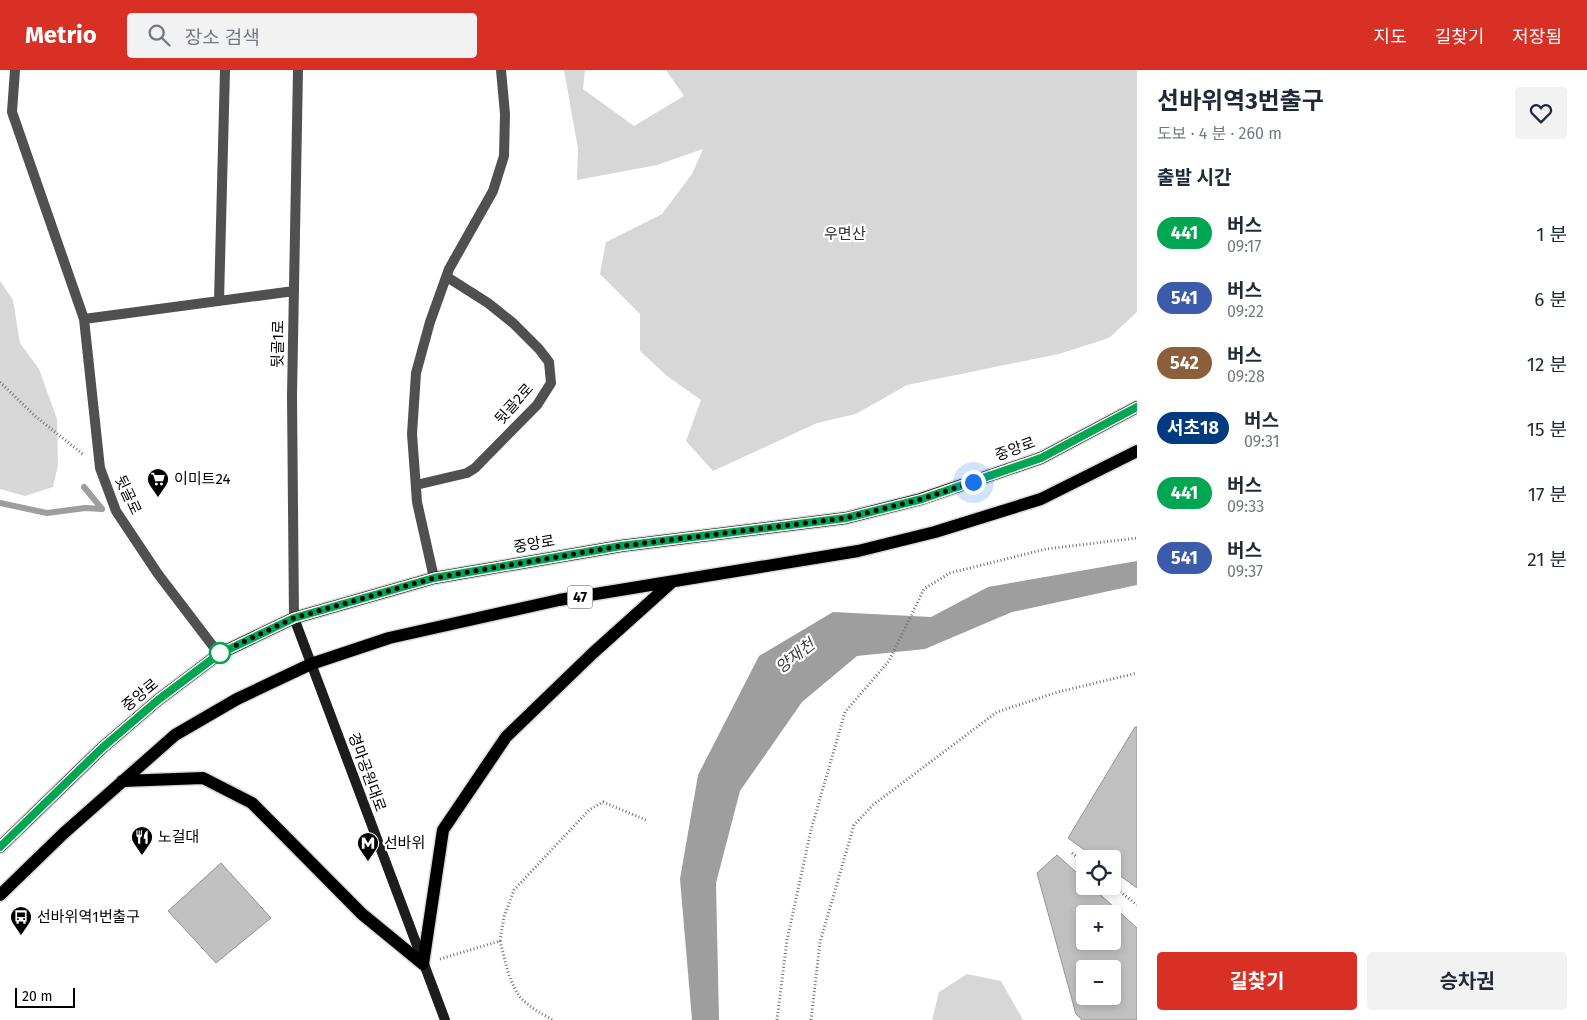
<!DOCTYPE html>
<html lang="ko">
<head>
<meta charset="utf-8">
<style>
	body { margin:0; font-family:"Fira Sans","Noto Sans KR",sans-serif; background:#f2f2f3; color:#1f2937; height:100vh; display:flex; flex-direction:column; font-size:19px; white-space:nowrap }
	* { box-sizing:border-box; margin:0 }
	p { font-size:16px; color:#747a83 }
	.icon { flex:none; width:28px; height:28px; fill:none; stroke:currentColor; stroke-width:2; stroke-linecap:round; stroke-linejoin:round }
	.map { position:relative; flex:1; overflow:hidden }
	.sheet { display:flex; flex-direction:column; background:#fff; width:450px }
	.sheet>* { flex:none }
	.badge { padding:0 10px; border-radius:16px; font-size:18px; line-height:32px }
	.tools { position:absolute; left:1076px; top:780px; display:grid; gap:10px }
	.tools a { display:grid; place-items:center; width:45px; height:45px; border-radius:5px; background:#fff; box-shadow:0 2px 8px #0003; font-size:25px }
	.scale { position:absolute; left:15px; bottom:12px; width:60px; box-sizing:border-box; padding-left:5px; border:2px solid #000; border-top:0; font-size:14px; line-height:18px; white-space:nowrap; color:#000; -webkit-text-stroke:4px #fff; paint-order:stroke }
	.you { position:absolute; width:25px; height:25px; margin:-12px; border:4px solid #fff; border-radius:50%; background:#1a73e8; box-shadow:0 0 0 8px #1a73e833 }
	.map>.badge { position:absolute; translate:-50% -50%; box-shadow:0 0 0 2px #fff }
	h2 { padding:0 20px; font-size:19px; line-height:45px }
	.round { display:grid; place-items:center; flex:none; width:52px; height:52px; border-radius:5px; background:#f2f2f3 }
	.head { display:flex; align-items:center; justify-content:space-between; height:85px; padding:0 20px }
	h1 { font-size:24px; font-weight:700; line-height:38px }
	.button { display:flex; gap:10px; margin-top:auto; padding:10px 20px }
	.button a { flex:1; height:58px; border-radius:5px; background:#d93025; color:#fff; font-size:20px; font-weight:700; line-height:58px; text-align:center }
	.button a+a { background:#f2f2f3; color:#1f2937 }
	ul { padding:0; list-style:none }
	li { display:flex; align-items:center; gap:15px; height:65px; padding:0 20px }
	li div { flex:1 }
	li b { display:block; font-size:19px }
	li em { font-style:normal }
	li .badge { min-width:55px; font-weight:700; text-align:center }
	header { display:flex; align-items:center; gap:30px; box-sizing:border-box; height:70px; padding:0 25px; background:#d93025; color:#fff }
	header strong { font-size:24px }
	nav { display:flex; gap:28px; margin-inline-start:auto; font-size:18px }
	.search { width:350px; height:45px; background:#f2f2f3; display:flex; align-items:center; gap:12px; box-sizing:border-box; padding:0 18px; border-radius:5px; color:#747a83; font-size:19px }
	main { display:flex; flex:1; min-height:0 }
	.map>svg:first-child { display:block }
</style>
</head>
<body>
<header>
<strong>Metrio</strong>
<div class="search"><svg class="icon" aria-label="search" viewBox="0 0 24 24"><circle cx="10" cy="10" r="6"/><path d="M15 15l6 6"/></svg>장소 검색</div>
<nav><a>지도</a><a>길찾기</a><a>저장됨</a></nav>
</header>
<main>
<div class="map">
<svg width="1137" height="950" viewBox="0 0 1137 950">
	<rect width="100%" height="100%" fill="#fff"/>
	<path fill="#d7d7d7" d="M564 0H585L583 19 634 56 684 26 666 0H1137V242L1109 268 1059 284 907 315 856 344 817 353 713 401 686 371 701 330 667 306 640 281V244L600 204 606 172 662 144 692 104 703 79 657 95 577 110 578 79Z
		M0 211 13 230 20 273 39 299 57 349 58 395 53 417 25 426 0 419Z
		M967 904 1001 911 1023 950H932L939 922Z"/>
	<path fill="#9e9e9e" d="M1137 491V515L1012 542 925 579 857 586 802 632 740 721 716 813 719 950H692L680 809 698 705 759 586 833 542 931 547 988 517Z"/>
	<g fill="none" stroke-linecap="round" stroke-linejoin="round">
		<path stroke="#9e9e9e" stroke-width="6" d="M84 417 102 439
			M0 433 47 443 85 438 102 439"/>
	</g>
	<path fill="#c0c0c0" stroke="#949494" fill-rule="evenodd" d="M1135 657H1137V818L1112 800V789H1097L1068 768Z
		M1057 785 1085 810V816H1091L1137 858V950H1082L1076 944 1037 803ZM1085 844H1112V871H1085ZM1085 899H1112V926H1085Z
		M221 793 271 848 216 893 168 841Z"/>
	<g fill="none" stroke-linecap="round" stroke-linejoin="round">
		<g stroke="#dbdbdb" stroke-width="15">
			<path id="primary" d="M122 711 203 708 252 733 362 844 423 894
				M0 777 102 678 158 630 219 584 294 548 434 508 621 476 846 448 921 429 1041 388 1137 337
				M0 825 64 763 175 665 237 629 311 594 389 568 559 530 858 481 935 462 1041 429 1137 381
				M423 894 443 760 506 667 593 583 672 512"/>
		</g>
		<path stroke="#727272" stroke-width="3" stroke-dasharray="1 2.5" stroke-linecap="butt" d="M0 312 35 346 84 385
			M1072 783 1085 793
			M1112 815 1137 835
			M500 871C505 889 508 909 518 924 525 935 542 944 553 950
			M440 889 500 871 504 847 514 820 589 740 603 732 646 750
			M777 950 787 870 811 760 845 642 889 591 924 519 950 503 1046 479 1137 468
			M811 950 820 872 854 755 873 735 997 642 1058 622 1137 603"/>
		<path stroke="#505050" stroke-width="10" d="M15 0 12 42 84 249 100 398 116 441 158 504 219 584
			M219 231 225 0
			M84 249 294 221
			M416 415 467 403 475 398 537 335 551 313 549 292 539 279 513 253 488 233 447 207
			M434 508 417 432 412 364 416 303 430 252 449 199 493 121 504 86 505 44 501 0
			M294 548 292 326 298 0"/>
		<path stroke="#1d1d1d" stroke-width="10" d="M294 548 445 950"/>
		<use href="#primary" stroke="#000" stroke-width="12"/>
	</g>
	<g fill="none" stroke-linecap="round" stroke-linejoin="round">
		<g stroke="#fff" stroke-width="11">
			<path id="line" d="M0 777 102 678 158 630 219 584 294 548 434 508 621 476 846 448 922 429 1041 388 1137 337"/>
		</g>
		<use href="#line" stroke="#00a651" stroke-width="8"/>
		<path stroke="#000" stroke-width="5" stroke-dasharray="0 9" d="M220 583 294 548 434 508 621 476 846 448 922 429 973 412"/>
	</g>
	<defs>
		<g id="supermarket-pin" transform="scale(1.125)"><path d="M0 17L-7.5 6A9.5 9.5 0 1 1 7.5 6Z" fill="#000" stroke="#fff"/><path d="M-6-5.5h2.5l.6 2H6L4.5 2H-2.5L-4.4-4H-6ZM-1.5 3.2a1.3 1.3 0 1 0 .1 0ZM3 3.2a1.3 1.3 0 1 0 .1 0Z" fill="#fff"/></g>
		<g id="restaurant-pin" transform="scale(1.125)"><path d="M0 17L-7.5 6A9.5 9.5 0 1 1 7.5 6Z" fill="#000" stroke="#fff"/><path d="M-5-6h1v4h1v-4h1v4h1v-4h1v5L-1.5 .5V6h-2V.5L-5-1ZM5-6V6H3V1.5H1.5Q1.5-4 5-6Z" fill="#fff"/></g>
		<g id="metro-pin" transform="scale(1.125)"><path d="M0 17L-7.5 6A9.5 9.5 0 1 1 7.5 6Z" fill="#000" stroke="#fff"/><path d="M-5.5 5V-5H-3L0 0L3-5H5.5V5H3V-.5L0 4L-3-.5V5Z" fill="#fff"/></g>
		<g id="bus-pin" transform="scale(1.125)"><path d="M0 17L-7.5 6A9.5 9.5 0 1 1 7.5 6Z" fill="#000" stroke="#fff"/><path d="M-5-6H5V4H4V6H2V4H-2V6H-4V4H-5ZM-3.5-4V0h7V-4ZM-3.5 1.2v1.5H-2V1.2ZM2 1.2v1.5H3.5V1.2Z" fill="#fff"/></g>
	</defs>
	<g fill-rule="evenodd">
		<use href="#supermarket-pin" x="158" y="409"/>
		<use href="#restaurant-pin" x="142" y="767"/>
		<use href="#metro-pin" x="368" y="773"/>
		<use href="#bus-pin" x="21" y="847"/>
	</g>
	<circle fill="#fff" stroke="#00a651" stroke-width="2.5" cx="220" cy="583" r="10"/>
	<g text-anchor="middle" dominant-baseline="central" stroke-width="4.5" stroke-linejoin="round" paint-order="stroke">
		<rect fill="#fff" stroke="#4c4c4c" stroke-width="1" x="567.5" y="515.5" width="25" height="23" rx="4"/>
		<g font-size="14" font-weight="bold" fill="#000">
			<text x="580" y="527">47</text>
		</g>
		<g font-size="15" fill="#2e2e2e" stroke="#fff">
			<text x="845" y="164">우면산</text>
		</g>
		<g font-size="15" fill="#000" stroke="#fff">
			<text transform="translate(278 274) rotate(-89)">뒷골1로</text>
			<text transform="translate(514 334) rotate(-48)">뒷골2로</text>
			<text transform="translate(1015 379) rotate(-20)">중앙로</text>
			<text transform="translate(128 425) rotate(65)">뒷골로</text>
			<text transform="translate(534 474) rotate(-10)">중앙로</text>
			<text transform="translate(140 625) rotate(-39)">중앙로</text>
			<text transform="translate(367 702) rotate(70)">경마공원대로</text>
		</g>
		<g font-size="15" fill="#000" stroke="#fff" text-anchor="start">
			<text x="174" y="409">이미트24</text>
			<text x="158" y="767">노걸대</text>
			<text x="384" y="773">선바위</text>
			<text x="37" y="847">선바위역1번출구</text>
		</g>
		<g font-size="16" font-style="italic" fill="#3f3f3f" stroke="#fff">
			<text transform="translate(795 586) rotate(-38)">양재천</text>
		</g>
	</g>
</svg>
<div class="tools">
<a><svg class="icon" aria-label="locate" viewBox="0 0 24 24"><circle cx="12" cy="12" r="6"/><path d="M12 2v4M12 18v4M2 12h4M18 12h4"/></svg></a>
<a>+</a>
<a>−</a>
</div>
<div class="scale">20 m</div>
<div class="you" style="left:973px;top:412px"></div>
</div>
<section class="sheet">
<div class="head"><div><h1>선바위역3번출구</h1><p>도보 · 4 분 · 260 m</p></div><a class="round"><svg class="icon" aria-label="heart" viewBox="0 0 24 24"><path d="M12 20l-8-8c-3-5 5-10 8-4 3-6 11-1 8 4z"/></svg></a></div>
<h2>출발 시간</h2>
<ul>
<li><span class="badge" style="background:#00a651;color:#fff">441</span><div><b>버스</b><p>09:17</p></div><em>1 분</em></li>
<li><span class="badge" style="background:#3d5bab;color:#fff">541</span><div><b>버스</b><p>09:22</p></div><em>6 분</em></li>
<li><span class="badge" style="background:#8b5e3c;color:#fff">542</span><div><b>버스</b><p>09:28</p></div><em>12 분</em></li>
<li><span class="badge" style="background:#003b80;color:#fff">서초18</span><div><b>버스</b><p>09:31</p></div><em>15 분</em></li>
<li><span class="badge" style="background:#00a651;color:#fff">441</span><div><b>버스</b><p>09:33</p></div><em>17 분</em></li>
<li><span class="badge" style="background:#3d5bab;color:#fff">541</span><div><b>버스</b><p>09:37</p></div><em>21 분</em></li>
</ul>
<div class="button"><a>길찾기</a><a>승차권</a></div>
</section>
</main>
</body>
</html>
